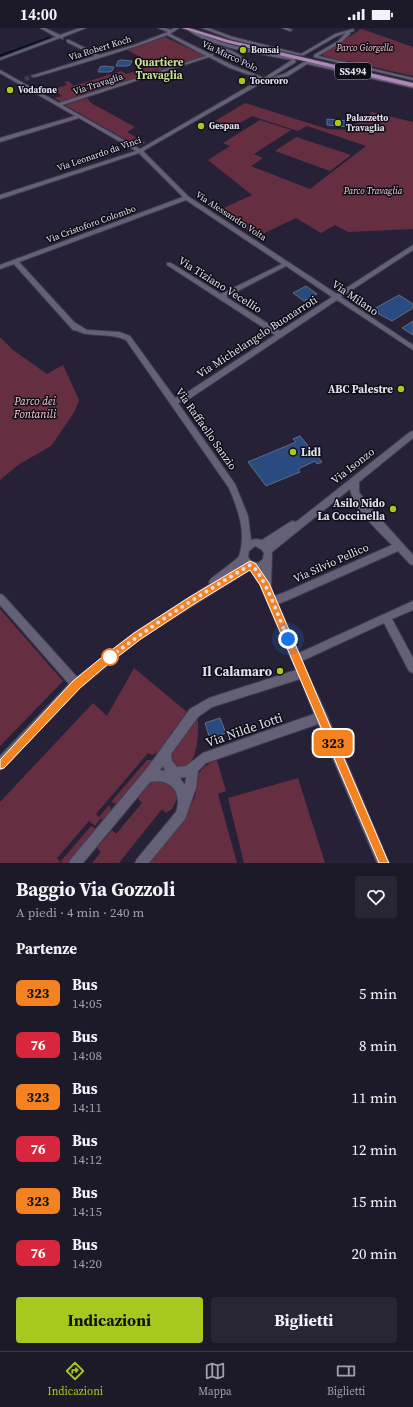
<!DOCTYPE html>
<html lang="it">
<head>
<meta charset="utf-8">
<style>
	body { margin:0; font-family:"Source Serif 4",serif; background:#292634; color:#f1f3f6; height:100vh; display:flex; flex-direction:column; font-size:15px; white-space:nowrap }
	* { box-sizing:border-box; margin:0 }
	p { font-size:13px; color:#a0a0a8 }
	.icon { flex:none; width:22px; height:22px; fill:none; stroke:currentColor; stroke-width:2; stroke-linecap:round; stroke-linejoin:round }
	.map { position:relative; height:835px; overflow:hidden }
	.details { display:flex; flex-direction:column; background:#1c1928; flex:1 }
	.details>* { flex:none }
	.badge { padding:0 8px; border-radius:6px; font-size:14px; line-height:26px }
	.you { position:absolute; width:20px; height:20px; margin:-10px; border:3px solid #fff; border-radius:50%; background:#1a73e8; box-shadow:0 0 0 6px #1a73e833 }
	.map>.badge { position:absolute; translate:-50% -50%; box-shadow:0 0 0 2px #fff }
	h2 { padding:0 16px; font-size:15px; line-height:36px }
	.round { display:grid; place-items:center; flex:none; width:42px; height:42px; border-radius:4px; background:#292634 }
	.headline { display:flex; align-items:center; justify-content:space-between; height:68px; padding:0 16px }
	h1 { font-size:19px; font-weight:700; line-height:30px }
	.primary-button { display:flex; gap:8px; margin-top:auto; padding:8px 16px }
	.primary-button a { flex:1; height:46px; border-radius:4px; background:#a7c81f; color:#111; font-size:16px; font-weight:700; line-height:46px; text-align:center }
	.primary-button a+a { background:#292634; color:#f1f3f6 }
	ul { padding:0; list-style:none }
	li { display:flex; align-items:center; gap:12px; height:52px; padding:0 16px }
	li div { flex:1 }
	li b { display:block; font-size:15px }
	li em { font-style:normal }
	li .badge { min-width:44px; font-weight:700; text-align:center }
	.status { display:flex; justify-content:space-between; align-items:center; height:28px; padding:0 20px; background:#1c1928; direction:ltr }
	.status svg { height:11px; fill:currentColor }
	.tabs { display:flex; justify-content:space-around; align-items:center; height:56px; border-top:1px solid #3a3845; background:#1c1928; font-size:11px; color:#a0a0a8 }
	.tabs a { display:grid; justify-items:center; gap:2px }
	.tabs .on { color:#a7c81f }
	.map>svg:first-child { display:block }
</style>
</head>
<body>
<div class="status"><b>14:00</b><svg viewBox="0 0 49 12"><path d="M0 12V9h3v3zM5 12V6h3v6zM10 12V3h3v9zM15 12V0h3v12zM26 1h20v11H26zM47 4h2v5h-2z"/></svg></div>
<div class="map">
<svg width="413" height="835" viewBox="0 0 413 835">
	<rect width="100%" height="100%" fill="#262136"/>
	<path fill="#662f41" d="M361 1 365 2 413 19V48L348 33 346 34 323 28V26Z
		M165 9 205 28 61 74 54 70 62 68 53 61 67 57 64 54 69 53 73 58 121 43 126 46 155 37 127 22Z
		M87 70 91 75 135 99 127 104 146 115 137 118 65 77Z
		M245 75 327 101 347 102 372 84 413 94V201L348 204 335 197 321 205 296 190 258 208 217 183 252 167 208 132 230 118 223 115 260 92 291 102 254 126 263 130 251 138 310 161 366 118 307 98 298 103 252 88 233 99 215 93Z
		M296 109 351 127 330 143 275 123Z
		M0 309 13 322 47 346 63 337 79 372 75 383 51 418 18 437 0 452Z
		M0 581 63 653 0 718Z
		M134 640 187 684 158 724 152 727 148 725 96 786 99 789 109 777 112 783 71 835H62L61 833 91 798 96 801 103 793 101 790 95 798 89 793 57 830 61 835H0V774L93 675 107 688Z
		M197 688C200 701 198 737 182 741 179 741 176 739 173 739L169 728Z
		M147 732H155L117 776 111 774Z
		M217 732 226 763 218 766 237 835H147C164 815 183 795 194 771 197 765 196 758 196 752 198 742 208 735 217 732Z
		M298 750 325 835H244L228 770Z
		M156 751 174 756 178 769 172 781 166 785 162 781 119 835H92L101 824 97 820 112 802 116 806 142 775 136 768 151 754Z"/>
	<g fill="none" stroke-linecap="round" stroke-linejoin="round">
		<path stroke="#00111b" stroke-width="4" d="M0 29 49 11"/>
	</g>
	<path fill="#294b7f" stroke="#5f6d83" d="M121 32 132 33 130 37 127 38H116L118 33Z
		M104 38 114 39 112 43 109 44H98L100 39Z
		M327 91 349 93V99L327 97Z
		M306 258 317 266 304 273 293 265Z
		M399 267 413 276V280L392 293 377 285 379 284 374 281Z
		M413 293V307L402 300Z
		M300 408 322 434 317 436 315 433 298 441 300 444 266 458 248 434 296 414 293 411Z
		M220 690 226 705 210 711 205 695Z"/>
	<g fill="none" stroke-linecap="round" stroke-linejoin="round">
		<path stroke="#423e52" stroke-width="4.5" stroke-dasharray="4.5 2" stroke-linecap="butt" d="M25 51 33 48"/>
		<g stroke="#423d4f" stroke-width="2">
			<path id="minor" d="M40 0H45L60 7 80 0H86L63 9V11L60 10 0 32V30L56 9Z
				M158 0H164L171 2 174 0H179L170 6 210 26H213V28L234 38 264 50 292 32C265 27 209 19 188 2L191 1C222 19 260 22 294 30L296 34 270 50 284 46 304 34H308L413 58V60L307 36 288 48 267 53H265L143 123 189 169 337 266 413 217V222L341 269 413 317V322L337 272 189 371 178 375 235 456 248 488 251 512 256 511 262 512 290 494 293 493 296 494 410 404 413 403V410L359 454V464L368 477 413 527V537L410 536 398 523 288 572 278 576 299 625 413 573V582L392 591 413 630V645L409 643 384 595 302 633 326 685 389 835H377L318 696 206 735 198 743 196 760 185 791 149 835H135L137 831 176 784C183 764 170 750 150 754L83 835H69L71 831 148 739 190 681 209 670 296 642 260 557 250 542 140 611 80 660 4 740 0 742V728L69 656 0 577V566L3 567 77 649 134 605 210 556 209 554 211 551C215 547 238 531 239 528 247 505 238 481 229 460L126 312C113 306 101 308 87 306 82 306 78 302 73 302L14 236 0 241V237L183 169 139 125 0 171V167L136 123 79 90 0 114V110L75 88 0 45V42L59 75 206 28 167 7C123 24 79 36 35 49L31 48 95 28 67 14V12H69L99 27 134 17 168 4ZM209 29 230 40 261 51 140 121 62 77ZM186 172 282 236 221 266 171 235H167V237L275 307 183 367 175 370 130 308 119 304 87 302 74 294 19 234ZM286 238 332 269 280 303 226 269ZM350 461C353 480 379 504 392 517L283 565 274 568 271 559 272 524ZM255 518 261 521 264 525 263 531 258 535 251 533 248 529 249 523ZM300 651 314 686 203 725 186 738 177 739 172 733 171 726 198 689 212 679ZM163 738 165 743 160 742ZM186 749 185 757 180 750Z
				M202 0H208L233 9 301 26 335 6 353 1 354 3 350 4V6L340 15 318 28 413 50V52L314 29V27L338 13 346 5 337 8 304 27H299L231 11Z
				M282 0H288L292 2 290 3Z
				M218 20C234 20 240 29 252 36L250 37 244 36 231 26C226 27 220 27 216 23Z"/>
		</g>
		<g stroke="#423d4f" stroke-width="2">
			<path id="major" d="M182 0H189L228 12 413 55V59L225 14Z"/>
		</g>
		<use href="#minor" fill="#646077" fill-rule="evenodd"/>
		<use href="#major" fill="#b088b7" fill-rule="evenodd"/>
	</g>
	<path fill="#f58220" stroke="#fff" d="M250 533 256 536 269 555 387 831 389 835H379L260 557 250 542 194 576 141 611 108 636 80 660 4 740 0 741V732L73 653 101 630 134 605 188 570Z"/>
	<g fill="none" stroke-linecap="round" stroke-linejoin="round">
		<path stroke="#e2e0ee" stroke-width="4" stroke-dasharray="0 7.2" d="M110 629 105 633C151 597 200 567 250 537 263 542 281 596 288 611"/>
	</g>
	<g fill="#a7c81f" stroke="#0e0d16" stroke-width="1.5">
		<circle cx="243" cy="22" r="4"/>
		<circle cx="242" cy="53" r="4"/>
		<circle cx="10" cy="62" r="4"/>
		<circle cx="338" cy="95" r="4"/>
		<circle cx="201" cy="98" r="4"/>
		<circle cx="401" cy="361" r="4"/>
		<circle cx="293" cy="424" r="4"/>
		<circle cx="393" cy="481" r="4"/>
		<circle cx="280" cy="643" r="4"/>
	</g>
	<circle fill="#fff" stroke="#f58220" stroke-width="2" cx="110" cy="629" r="8"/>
	<g text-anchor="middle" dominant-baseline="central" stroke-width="3" stroke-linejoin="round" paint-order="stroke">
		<g font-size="9" fill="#e2e0ee" stroke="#0e0d16">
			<text transform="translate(100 20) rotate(-17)">Via Robert Koch</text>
			<text transform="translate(230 28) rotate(25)">Via Marco Polo</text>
			<text transform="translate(98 56) rotate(-18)">Via Travaglia</text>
			<text transform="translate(99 126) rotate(-19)">Via Leonardo da Vinci</text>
			<text transform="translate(231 188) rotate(33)">Via Alessandro Volta</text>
			<text transform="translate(91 196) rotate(-20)">Via Cristoforo Colombo</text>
		</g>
		<g font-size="9" font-style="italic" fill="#f5cad5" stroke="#0e0d16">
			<text x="365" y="20">Parco Giorgella</text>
			<text x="373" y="163">Parco Travaglia</text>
		</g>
		<g font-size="9" font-weight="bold" fill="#e2e0ee" stroke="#0e0d16" text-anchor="start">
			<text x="251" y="22">Bonsai</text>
			<text x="250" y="53">Tocororo</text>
			<text x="18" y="62">Vodafone</text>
			<text x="346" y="90">Palazzetto<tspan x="346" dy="10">Travaglia</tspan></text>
			<text x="209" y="98">Gespan</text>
		</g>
		<rect fill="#0e0d16" stroke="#a2a1ad" stroke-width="1" x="335" y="35" width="36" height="16" rx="3"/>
		<g font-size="10" font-weight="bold" fill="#e2e0ee">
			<text x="353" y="43">SS494</text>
		</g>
		<g font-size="11" font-weight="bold" fill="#cade93" stroke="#0e0d16">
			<text x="159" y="34">Quartiere<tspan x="159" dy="13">Travaglia</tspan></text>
		</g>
		<g font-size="11" fill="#e2e0ee" stroke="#0e0d16">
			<text transform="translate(220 257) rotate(32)">Via Tiziano Vecellio</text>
			<text transform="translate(355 270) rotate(34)">Via Milano</text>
			<text transform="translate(257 309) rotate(-33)">Via Michelangelo Buonarroti</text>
			<text transform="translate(206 401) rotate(55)">Via Raffaello Sanzio</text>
			<text transform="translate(353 438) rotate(-38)">Via Isonzo</text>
			<text transform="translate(331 535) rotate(-24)">Via Silvio Pellico</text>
		</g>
		<g font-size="11" font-weight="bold" fill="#e2e0ee" stroke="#0e0d16" text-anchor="end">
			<text x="393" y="361">ABC Palestre</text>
			<text x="301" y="424" text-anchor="start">Lidl</text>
			<text x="385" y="475">Asilo Nido<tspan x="385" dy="13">La Coccinella</tspan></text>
		</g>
		<g font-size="11" font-style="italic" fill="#f5cad5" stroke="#0e0d16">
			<text x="35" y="373">Parco dei<tspan x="35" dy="13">Fontanili</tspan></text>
		</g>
		<g font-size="13" font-weight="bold" fill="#e2e0ee" stroke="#0e0d16" text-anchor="end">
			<text x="272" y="643">Il Calamaro</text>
		</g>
		<g font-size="13" fill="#e2e0ee" stroke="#0e0d16">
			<text transform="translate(244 702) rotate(-19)">Via Nilde Iotti</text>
		</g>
	</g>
</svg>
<div class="you" style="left:288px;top:611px"></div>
<b class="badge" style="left:333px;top:715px;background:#f58220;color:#111">323</b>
</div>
<section class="details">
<div class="headline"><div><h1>Baggio Via Gozzoli</h1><p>A piedi · 4 min · 240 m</p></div><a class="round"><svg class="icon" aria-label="heart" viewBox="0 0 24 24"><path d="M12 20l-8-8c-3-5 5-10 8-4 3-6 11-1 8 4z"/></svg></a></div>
<h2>Partenze</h2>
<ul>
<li><span class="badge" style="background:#f58220;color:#111">323</span><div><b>Bus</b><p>14:05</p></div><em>5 min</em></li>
<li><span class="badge" style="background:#d7263d;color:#fff">76</span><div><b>Bus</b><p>14:08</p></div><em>8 min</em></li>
<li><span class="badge" style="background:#f58220;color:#111">323</span><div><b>Bus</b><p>14:11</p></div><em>11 min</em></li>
<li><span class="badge" style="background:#d7263d;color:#fff">76</span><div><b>Bus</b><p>14:12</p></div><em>12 min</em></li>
<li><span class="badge" style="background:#f58220;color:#111">323</span><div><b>Bus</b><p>14:15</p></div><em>15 min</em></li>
<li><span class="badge" style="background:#d7263d;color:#fff">76</span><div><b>Bus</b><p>14:20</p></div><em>20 min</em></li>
</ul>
<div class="primary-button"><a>Indicazioni</a><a>Biglietti</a></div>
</section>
<nav class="tabs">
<a class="on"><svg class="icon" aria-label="directions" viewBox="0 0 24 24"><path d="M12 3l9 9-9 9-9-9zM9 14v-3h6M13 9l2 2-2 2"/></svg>Indicazioni</a>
<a><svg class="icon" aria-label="map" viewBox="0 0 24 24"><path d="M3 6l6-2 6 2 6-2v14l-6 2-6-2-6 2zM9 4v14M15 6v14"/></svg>Mappa</a>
<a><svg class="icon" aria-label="tickets" viewBox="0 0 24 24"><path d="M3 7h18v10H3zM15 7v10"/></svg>Biglietti</a>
</nav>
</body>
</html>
